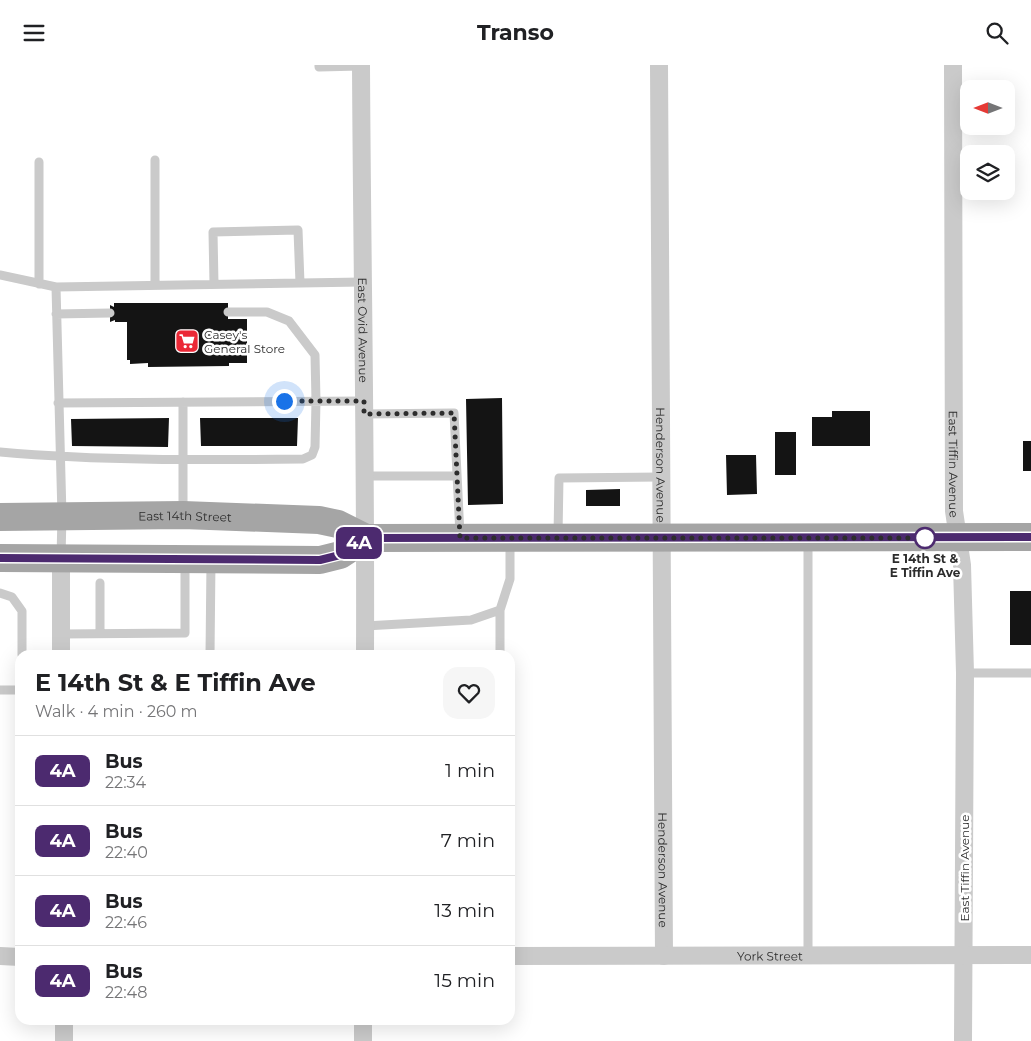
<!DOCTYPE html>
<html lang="en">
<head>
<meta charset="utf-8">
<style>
	body { margin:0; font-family:Montserrat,sans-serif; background:#f6f6f6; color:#202124; height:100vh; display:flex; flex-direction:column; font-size:19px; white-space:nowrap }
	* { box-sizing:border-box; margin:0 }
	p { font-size:16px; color:#757577 }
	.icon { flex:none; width:28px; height:28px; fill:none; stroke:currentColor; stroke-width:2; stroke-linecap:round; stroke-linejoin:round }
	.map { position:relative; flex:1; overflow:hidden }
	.sheet { position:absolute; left:15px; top:585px; width:500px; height:375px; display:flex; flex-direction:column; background:#fff; border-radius:15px; box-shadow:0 5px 20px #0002 }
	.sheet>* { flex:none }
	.badge { padding:0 10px; border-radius:8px; font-size:18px; line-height:32px }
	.needle { width:32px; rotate:270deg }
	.buttons { position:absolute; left:960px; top:15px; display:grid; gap:10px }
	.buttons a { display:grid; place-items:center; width:55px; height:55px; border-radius:10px; background:#fff; box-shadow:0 5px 20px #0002; font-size:25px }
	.you { position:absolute; width:25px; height:25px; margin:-12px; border:4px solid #fff; border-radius:50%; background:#1a73e8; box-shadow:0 0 0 8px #1a73e833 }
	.map>.badge { position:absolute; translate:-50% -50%; box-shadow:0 0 0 2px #fff }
	.round { display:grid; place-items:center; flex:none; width:52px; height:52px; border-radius:15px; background:#f6f6f6 }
	.head { display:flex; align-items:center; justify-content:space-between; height:85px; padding:0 20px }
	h1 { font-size:24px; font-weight:700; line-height:38px }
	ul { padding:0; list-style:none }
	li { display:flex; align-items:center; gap:15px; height:70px; padding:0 20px; border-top:1px solid #e0e0e0 }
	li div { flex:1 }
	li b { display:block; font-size:19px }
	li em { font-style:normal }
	li .badge { min-width:55px; font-weight:700; text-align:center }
	header { display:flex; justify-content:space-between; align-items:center; height:65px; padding:0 20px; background:#fff; font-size:22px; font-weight:700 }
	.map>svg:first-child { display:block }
</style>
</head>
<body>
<header><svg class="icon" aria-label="menu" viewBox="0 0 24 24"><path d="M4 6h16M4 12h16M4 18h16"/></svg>Transo<svg class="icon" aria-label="search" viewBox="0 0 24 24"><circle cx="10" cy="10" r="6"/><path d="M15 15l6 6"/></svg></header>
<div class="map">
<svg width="1031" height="976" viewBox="0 0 1031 976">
	<rect width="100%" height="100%" fill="#fff"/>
	<path fill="#141414" d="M114 238H228V254H247V298H229V301L148 302V298L130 299V295H127V257H115V255L110 257V240L114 242Z
		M502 333 503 439 468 440 466 334Z
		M832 346H870V381H812V352H832Z
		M169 353 168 382 72 381 71 354Z
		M200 353H298L297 381H201Z
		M775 367H796V410H775Z
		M1023 376H1031V406H1023Z
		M726 390H756L757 429 727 430Z
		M620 424V441H586V425Z
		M1010 526H1031V580H1010Z"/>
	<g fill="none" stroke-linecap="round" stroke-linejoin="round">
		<path stroke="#cacaca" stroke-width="9" d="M319 0V2L361 1
			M155 95V219
			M39 97V219
			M0 210 56 222 362 217
			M214 219 213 167 298 165 300 218
			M56 222 62 451 61 492
			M56 249 110 248
			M183 337V447
			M58 338 364 336
			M364 349 454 348 460 470
			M0 387C101 396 202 395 303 394L312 390 315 382 316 336 315 290 289 256 267 247H228
			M365 411H457
			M558 470 559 413 661 412
			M0 528 12 532 22 546V590
			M500 545V590
			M365 561 471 555 500 545 510 514V476
			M100 568V518
			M61 569 185 568V497
			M210 590 211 496
			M965 608H1031
			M0 625H20
			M808 891V476"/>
		<g stroke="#cacaca" stroke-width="18">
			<path id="s1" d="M361 0C362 197 366 393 365 590"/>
			<path id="s2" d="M659 0 664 891"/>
			<path id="s3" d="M953 0 954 446 962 500 965 608 963 976"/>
			<path d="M61 493V590"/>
			<path d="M0 891 20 892"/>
			<path id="s4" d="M510 891 1031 890"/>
			<path d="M363 955V976"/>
			<path d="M64 976V955"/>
		</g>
		<g stroke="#a5a5a5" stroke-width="28">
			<path id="s5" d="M0 452 183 450 319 455 338 459 366 473 1031 472"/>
			<path d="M0 493 320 495 340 490 366 473"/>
		</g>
	</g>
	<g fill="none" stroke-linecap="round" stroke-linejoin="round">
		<g stroke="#fff" stroke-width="11">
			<path id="line" d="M0 493 320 495 340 490 366 473 1031 472"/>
		</g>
		<use href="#line" stroke="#4c2a6f" stroke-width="8"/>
		<path stroke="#2d2d2d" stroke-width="5" stroke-dasharray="0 9" d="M284 336H364V349L454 348 460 473H925"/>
	</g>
	<defs>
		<g id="supermarket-square" transform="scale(1.25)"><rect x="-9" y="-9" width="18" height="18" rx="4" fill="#eb2836" stroke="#fff"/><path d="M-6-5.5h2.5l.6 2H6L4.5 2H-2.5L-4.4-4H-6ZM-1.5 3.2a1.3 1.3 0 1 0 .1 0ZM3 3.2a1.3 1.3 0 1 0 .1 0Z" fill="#fff"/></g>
	</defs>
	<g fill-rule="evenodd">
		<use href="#supermarket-square" x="187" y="276"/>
	</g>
	<circle fill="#fff" stroke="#4c2a6f" stroke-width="2.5" cx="925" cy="473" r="10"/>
	<g text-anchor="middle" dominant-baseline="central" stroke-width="5" stroke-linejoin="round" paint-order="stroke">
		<g font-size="12" fill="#2d2d2d" stroke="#fff">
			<text stroke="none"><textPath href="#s1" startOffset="265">East Ovid Avenue</textPath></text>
			<text stroke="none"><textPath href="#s3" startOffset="399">East Tiffin Avenue</textPath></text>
			<text stroke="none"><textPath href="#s2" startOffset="400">Henderson Avenue</textPath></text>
			<text stroke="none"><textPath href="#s5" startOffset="185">East 14th Street</textPath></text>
			<text transform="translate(964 803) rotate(-90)">East Tiffin Avenue</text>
			<text stroke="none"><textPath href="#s2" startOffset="805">Henderson Avenue</textPath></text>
			<text stroke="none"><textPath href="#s4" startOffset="260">York Street</textPath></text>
		</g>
		<g font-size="12" fill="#2d2d2d" stroke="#fff" text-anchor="start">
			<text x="204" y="269">Casey's<tspan x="204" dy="14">General Store</tspan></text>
		</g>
		<g font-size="12" font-weight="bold" fill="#2d2d2d" stroke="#fff">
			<text x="925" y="493">E 14th St &amp;<tspan x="925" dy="14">E Tiffin Ave</tspan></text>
		</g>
	</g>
</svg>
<div class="buttons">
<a><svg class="needle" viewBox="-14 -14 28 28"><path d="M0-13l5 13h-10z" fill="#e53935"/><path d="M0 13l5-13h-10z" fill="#757577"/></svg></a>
<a><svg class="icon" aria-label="layers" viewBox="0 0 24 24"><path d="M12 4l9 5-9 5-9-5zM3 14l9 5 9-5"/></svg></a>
</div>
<div class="you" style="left:284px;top:336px"></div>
<b class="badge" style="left:359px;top:478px;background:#4c2a6f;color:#fff">4A</b>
<section class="sheet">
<div class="head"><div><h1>E 14th St &amp; E Tiffin Ave</h1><p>Walk · 4 min · 260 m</p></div><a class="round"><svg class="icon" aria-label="heart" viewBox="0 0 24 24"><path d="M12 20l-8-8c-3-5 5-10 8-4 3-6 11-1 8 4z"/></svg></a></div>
<ul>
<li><span class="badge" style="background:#4c2a6f;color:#fff">4A</span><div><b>Bus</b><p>22:34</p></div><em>1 min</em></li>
<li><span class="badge" style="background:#4c2a6f;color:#fff">4A</span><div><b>Bus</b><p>22:40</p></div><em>7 min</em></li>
<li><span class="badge" style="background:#4c2a6f;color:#fff">4A</span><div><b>Bus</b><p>22:46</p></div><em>13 min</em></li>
<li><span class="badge" style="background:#4c2a6f;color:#fff">4A</span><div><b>Bus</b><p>22:48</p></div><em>15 min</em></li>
</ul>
</section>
</div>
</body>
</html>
